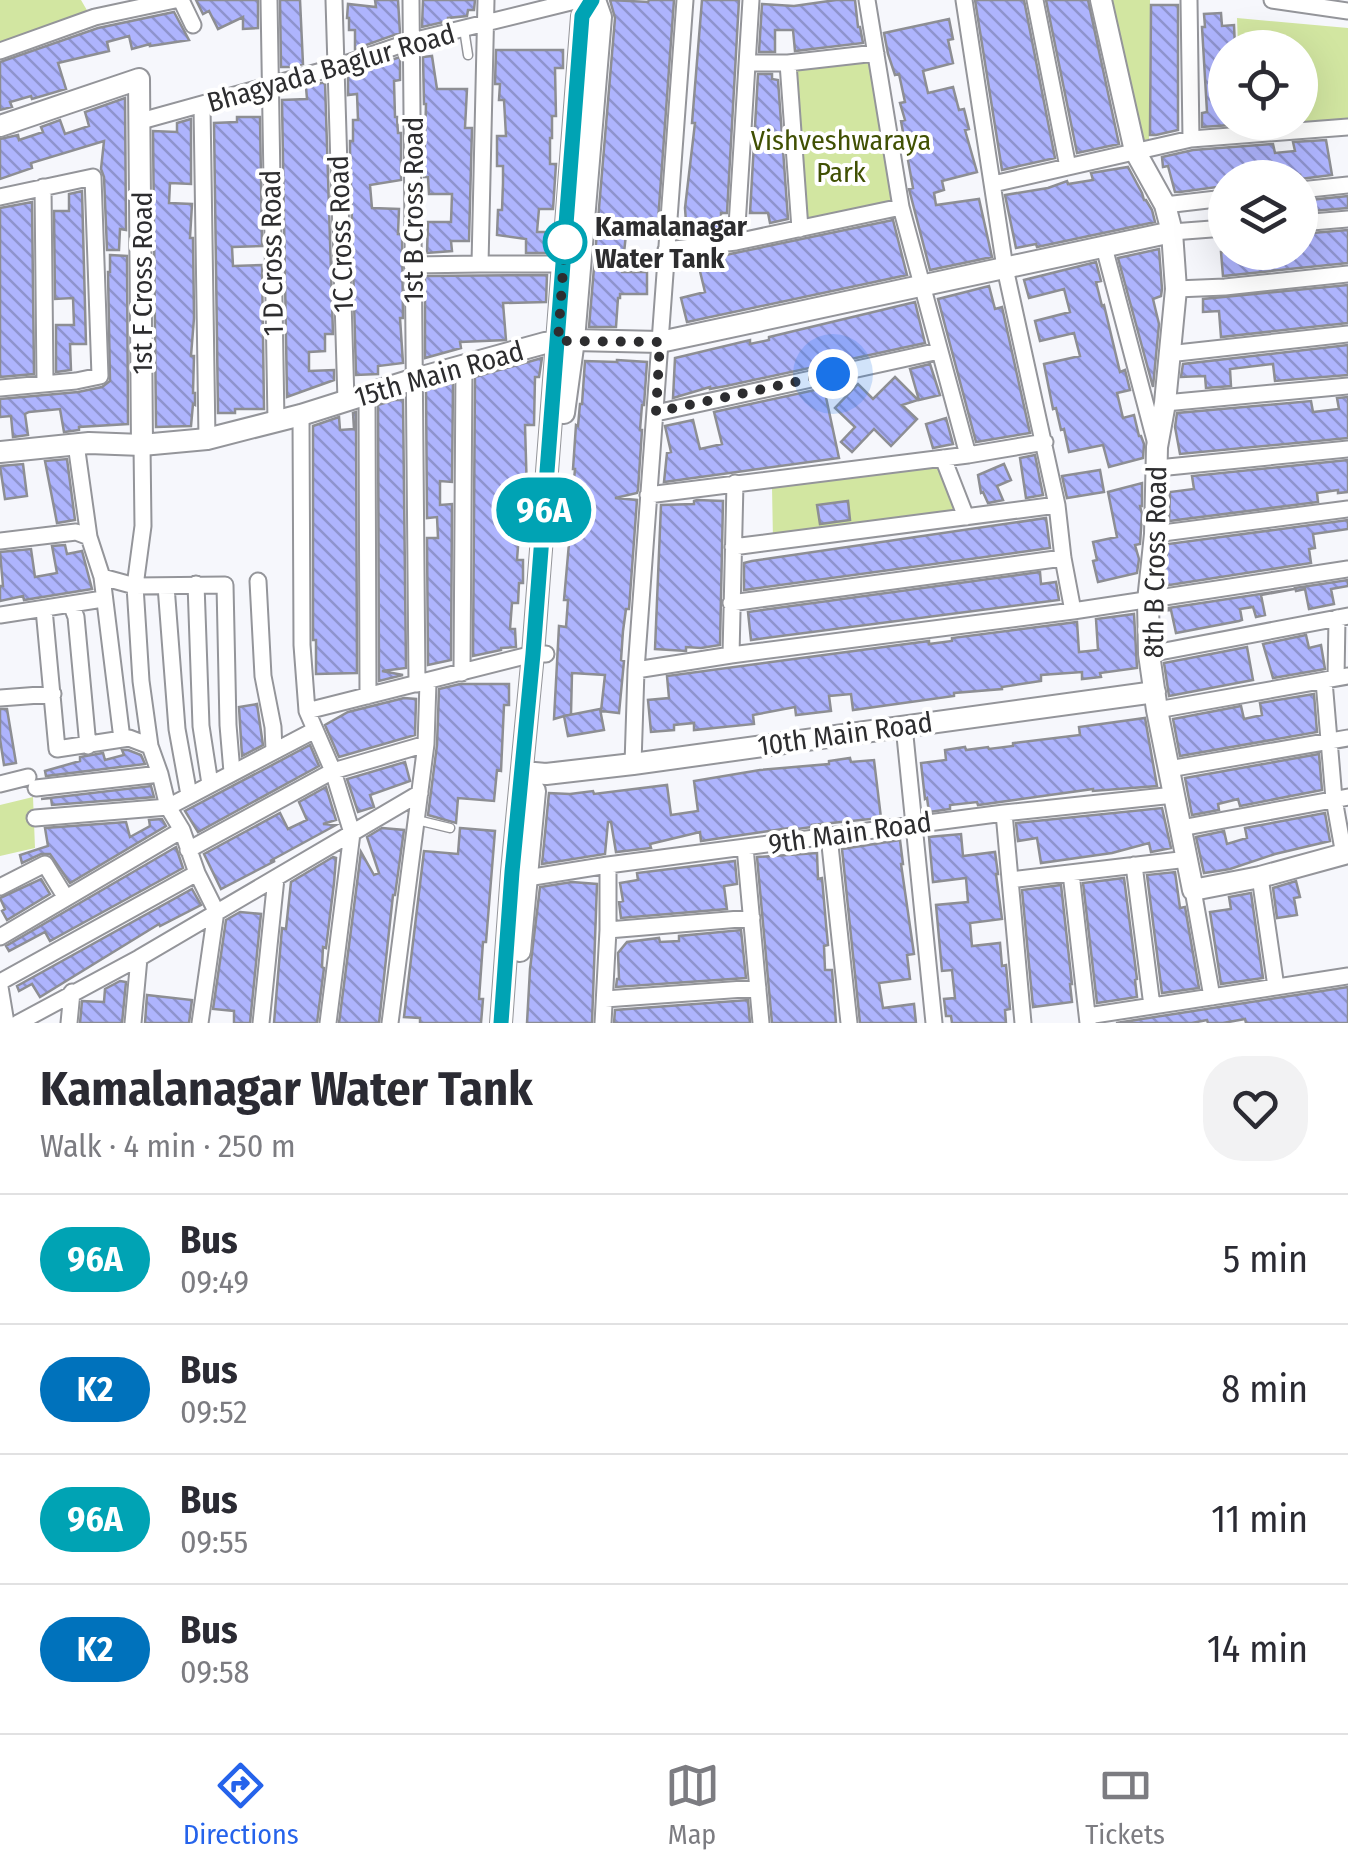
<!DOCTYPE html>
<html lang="en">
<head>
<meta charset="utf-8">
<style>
	body { margin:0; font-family:"Fira Sans Condensed",sans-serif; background:#f2f2f3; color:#2b2b33; height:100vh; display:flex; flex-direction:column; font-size:38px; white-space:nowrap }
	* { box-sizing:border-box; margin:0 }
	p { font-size:32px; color:#7c7c81 }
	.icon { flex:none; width:55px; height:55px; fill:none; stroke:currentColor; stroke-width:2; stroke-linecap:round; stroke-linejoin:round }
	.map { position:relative; height:1023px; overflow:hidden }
	.panel { display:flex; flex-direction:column; background:#fff; flex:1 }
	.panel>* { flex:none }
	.badge { padding:0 20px; border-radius:32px; font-size:35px; line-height:65px }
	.controls { position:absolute; left:1208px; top:30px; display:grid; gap:20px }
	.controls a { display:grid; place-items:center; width:110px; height:110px; border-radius:50%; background:#fff; box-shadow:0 10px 40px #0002; font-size:50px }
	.you { position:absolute; width:50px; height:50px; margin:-25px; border:8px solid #fff; border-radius:50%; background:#1a73e8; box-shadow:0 0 0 15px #1a73e833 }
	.map>.badge { position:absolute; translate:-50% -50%; box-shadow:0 0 0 5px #fff }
	.round { display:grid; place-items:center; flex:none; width:105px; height:105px; border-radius:40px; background:#f2f2f3 }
	.summary { display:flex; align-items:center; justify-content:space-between; height:170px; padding:0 40px }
	h1 { font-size:48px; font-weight:700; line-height:75px }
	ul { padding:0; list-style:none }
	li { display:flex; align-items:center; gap:30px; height:130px; padding:0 40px; border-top:2px solid #e1e1e2 }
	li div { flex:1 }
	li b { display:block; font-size:38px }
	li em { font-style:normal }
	li .badge { min-width:110px; font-weight:700; text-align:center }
	.tab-bar { display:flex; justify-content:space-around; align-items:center; height:140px; border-top:2px solid #e1e1e2; background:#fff; font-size:28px; color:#7c7c81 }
	.tab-bar a { display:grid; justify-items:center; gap:5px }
	.tab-bar .active { color:#2563eb }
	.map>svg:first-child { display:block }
</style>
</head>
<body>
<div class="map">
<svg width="1348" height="1023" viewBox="0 0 1348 1023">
	<defs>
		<pattern id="building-back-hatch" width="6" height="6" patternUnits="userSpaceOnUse" patternTransform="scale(2.5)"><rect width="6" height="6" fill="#aeb4fd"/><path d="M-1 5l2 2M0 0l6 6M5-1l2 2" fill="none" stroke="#8e93cd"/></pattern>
	</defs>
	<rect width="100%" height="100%" fill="#f6f7fc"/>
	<path fill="#d2e6a1" d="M0 0H81L88 12 0 43Z
		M1108 0H1150L1149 139 1136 142Z
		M1237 18 1348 28V120L1240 128V123L1300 122V48L1238 47Z
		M870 56 892 205 801 223 793 66Z
		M936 462 957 514 773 540 772 487Z
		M33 797 35 848 0 856V805Z"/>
	<path fill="url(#building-back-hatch)" stroke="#8d8e93" stroke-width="2.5" d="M196 0H258V28L243 29V17L218 29 209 11 203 14Z
		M280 0H300L303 64 293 67H281Z
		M375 0H398L400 33 355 49V30H349V18H347L348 4 376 7Z
		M423 0H475L474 10H468L467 16 448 18V21L422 27Z
		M610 0 648 2 649 0H674L657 235 626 234 622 272H647V294H620V298H618L616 327H589L615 18Z
		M702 0H739L727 213H721V232L687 236 685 208 695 123H692Z
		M836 0H855L858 27H860L863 43 795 51 793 30H775V52H759L762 4 794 6Z
		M975 0H1024L1055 158 1002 170Z
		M1046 0H1088L1119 144 1077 153Z
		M1151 5H1178V130L1156 135H1150Z
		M174 12 189 40 150 46V44L132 49 129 36 107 42 109 51 58 63 66 89 32 99 31 96 10 102 12 107 0 110V62L98 28Z
		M1221 13 1222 26 1234 25 1235 47 1225 48V122H1231V125L1202 127V113L1207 112 1202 27H1205L1204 14Z
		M949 19 953 39 948 40 953 63 923 71 928 93 953 87 959 110 964 109 969 129 965 130 977 172 942 181 944 190 934 193 936 205 979 199 992 257 930 270 909 189 913 188 901 121 905 120 900 103 905 102 899 74 895 75 888 54 884 33Z
		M496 50H563V68H555L556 116H552V138H550V164H556L553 209H539L537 232H549V253H526V239L497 235 498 210H502L503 183V166H497V136H506L504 100H499L500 84H495Z
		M432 56 437 89H467L465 128H472L469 241H451L452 251 427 253 428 222H451L452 194H429L428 177H424L426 104H424L423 57Z
		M400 57V80L394 81 395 117H397L398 133H401V180L370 185 372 208 399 209 398 234H402L403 318H400L403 363 378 366V374L356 375 350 150V141H353V120H358L357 94 348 95V75Z
		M758 74H772V79L778 80 788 219 770 223 768 213H750Z
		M325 82 333 334H325V351L309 352V371L334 370V380L287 397 282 100 307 99 306 87Z
		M125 98 126 230 120 229 119 250H107L104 177 101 169 104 141 31 163 32 168 0 179V139L18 135 19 140 43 132 41 127 60 120 65 134 89 126 85 112Z
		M237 117H260L262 246 232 247 233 266 262 265 264 409H235V413H218L214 123 237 122Z
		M191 119V184L170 183 169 203 192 204 190 238H193L194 318 191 356H194L193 393H195V405L193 404 191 426 156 427 153 131 177 132V123Z
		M1326 140 1332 175 1300 179V175L1292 176V173L1266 178H1225V186L1180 192H1175L1168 166 1163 167 1162 157 1193 150 1273 144 1275 153 1295 151 1293 142Z
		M1128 167 1142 193 1144 200H1146L1152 210 1155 222 1037 247 1036 244 1016 248 1005 195 1048 188 1067 181 1068 184 1093 180 1091 173Z
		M82 191 86 344H70L71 370 56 372V325H74L73 298 55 299 54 211H69V194Z
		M1348 196V208L1300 212V201Z
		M32 202 34 374 0 377V208Z
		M893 220 907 275 687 322 681 298 705 292 698 263 730 254Z
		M1348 230V263L1223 276 1221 252H1300V234Z
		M1159 249 1162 289 1161 296 1153 299 1159 324 1153 387 1118 258Z
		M110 255 127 256 128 424 79 427V430L64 432 60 409 29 412 25 414 28 435 13 437 11 416 0 417V399L78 392 102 387 110 381 108 272H110Z
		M1096 262 1101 281 1096 282 1102 306 1104 305 1120 372 1125 370 1130 390 1117 393 1123 418 1134 415 1139 436H1141L1144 444 1143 458 1109 467 1103 445 1069 452 1064 429 1061 430 1056 408 1053 409 1044 364 1080 356 1074 333 1040 341 1035 321 1070 312 1064 289 1029 298 1024 280Z
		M547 275 546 302 503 303 506 340 460 342 461 348 425 358V276Z
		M1348 285V323L1221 337 1219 311 1203 312V299Z
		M989 286 995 309 1002 307 1030 433 976 442 938 299Z
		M915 302 925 343 726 386 710 389V387L673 398 675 358 750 340V344L769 340V337Z
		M1348 345V375L1275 381 1273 364 1230 369 1231 386 1206 388 1205 376 1181 377 1183 364Z
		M542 358 539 377H535L534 425H525L527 494H522L517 560H523V583H519L518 603H512L510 629H515L516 647 501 648V650L473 656 475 377Z
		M617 360 647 362 644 405H642L640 430H642L638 490 637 493 615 498 637 500 629 609H626L623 631 621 660 624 661 619 713 601 711 605 675 572 673 571 714 554 719 559 626 566 627 568 600H564L570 532H568L569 514H577L578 491H573L575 469H573L576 425 578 426 580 404H582L585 361 617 362Z
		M930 364 940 395 919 400 910 369Z
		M895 377 918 400 902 405 917 419 891 446 874 429 852 452 841 442 855 427 835 408 858 384 873 399Z
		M453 383 452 482 440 481V505L452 504 451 660 428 665 427 538H438L437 517 427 518 426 390Z
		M824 388 839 458 664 482 667 453 671 452 665 426 693 420 700 449 722 444 714 412Z
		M1348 397V438L1180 454 1175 427 1177 413 1311 401 1313 412 1339 409 1337 398Z
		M394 400H403L406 668 382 671 403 675 379 681 378 405Z
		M356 412 357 673 316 674V640H313V426L339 417 340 430 354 429 353 413Z
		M946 418 953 444 933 448 926 424Z
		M1035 455 1043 495 1026 498 1020 458Z
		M67 459 75 520 57 523 45 461Z
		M1348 460V492L1338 493V490L1317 493 1318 502 1169 521 1170 492 1194 489 1192 476Z
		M23 464 27 496 5 499 0 466Z
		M1004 464 1011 480 997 486 1003 500 988 503 983 492 981 493 978 475Z
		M1100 470 1104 492 1067 498 1062 476Z
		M1142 483V506H1140L1142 514 1140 544 1135 545 1139 559 1137 573 1098 582 1093 561 1097 560 1093 542 1117 537 1108 492Z
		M697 500 723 501 720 645 701 648 686 647V651L655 649 661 505 694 504V501Z
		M848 501 850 520 820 524 817 505Z
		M1046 518 1050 548 744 590V563L752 561Z
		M1348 520V529L1313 534 1315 548 1309 549 1311 563 1163 586 1168 544Z
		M65 545 67 554 82 551 92 589 24 600 23 596 0 601V586H3L0 552 31 549 35 577 57 573 52 546Z
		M1040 572 1041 584 1056 582 1059 600 751 640 748 612Z
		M1348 580V586L1331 589 1334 604 1309 609 1305 589 1296 591 1295 588Z
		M1294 589 1261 595 1265 615 1256 617 1253 607 1240 609 1242 620 1239 621 1176 633 1171 610 1163 611 1162 609Z
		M1134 614 1137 668 1100 673 1101 677 1082 679V672L1041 675V681L1002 687V689L954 693V696L853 710 851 694 829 696 831 711 796 715 795 707 753 715 754 724 694 730V723L674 725V730L651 732 648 700 669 698 667 676 929 641V644L952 641V638L1077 622 1079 652 1098 650 1096 619Z
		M1306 635 1309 648 1321 645 1325 669 1273 678 1263 644Z
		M1247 647 1253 680 1169 696 1164 663Z
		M460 684H509V705H504L501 771 497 770 494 801 458 798 456 823 428 815 437 745 439 689Z
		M1314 694 1317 732 1180 756 1173 719 1241 706 1244 719 1262 715 1260 703Z
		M404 698 416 699 415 735 339 757 325 725 348 712Z
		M257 704 263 745 242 756 239 707Z
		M0 709H7L16 763 4 765 0 739Z
		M600 709 604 730 568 736 564 716Z
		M1145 718 1157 786 1093 791V789L978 805 977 802 950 805V809L929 812 927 798 925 799 921 763 946 760 945 750 965 747 966 750 988 747 989 749 1013 746V743L1080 735 1079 727Z
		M310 745 319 766 198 832 185 811Z
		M122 750H128L141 755 145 764 46 776 45 771 80 761V757L103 753 105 760 124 755Z
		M1319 754 1322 790 1240 806 1238 799 1218 804 1219 810 1192 815 1185 778Z
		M850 758 851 762 874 760 881 818 812 825V827L790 830V828L701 841 700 832 650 844 651 848 616 852 611 822H608L605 854 542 864 549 793 570 794 593 791 594 794 667 785 671 815 698 811 694 781 760 770 829 764V761Z
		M405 762 410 781 370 795 374 807 358 812 347 779Z
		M151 786 154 797 52 805 51 798 41 799Z
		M326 787 336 820 323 824 336 825 270 861H275L221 889 204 854 280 813 288 829 307 820 299 802Z
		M1162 808 1171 848 1151 852 1149 843 1112 853 1041 863 1037 838 1018 841 1016 823Z
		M1325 813 1330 841 1275 854 1230 869 1204 873 1196 837 1224 831 1227 844 1247 838 1245 828Z
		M162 819 166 826 70 883 50 854H41L22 863 20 855 48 846 45 828 126 822 130 837 150 826 149 820Z
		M382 828 404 830 395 895H393L379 1023H339L361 852 374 875 379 873 367 837Z
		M460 828 495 831 486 942H483L479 999H483L481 1023H420V1018L404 1017 424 851 458 854Z
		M961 834 963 856 995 852 998 874H996L1002 919 970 923 972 946 1000 943 1002 966 1006 965 1010 1009 1005 1010 1006 1023H952L951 1016H946L944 999 955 998 952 970 942 971 936 905 968 902 966 878 933 882 929 837Z
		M900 840 903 864H901L914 954 907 955 910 979 879 983 883 1008 914 1004 916 1023H860L842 849Z
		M176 847 183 868 50 941 45 932 9 951 6 946Z
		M817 853 818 879 822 878 826 924 828 945 824 946 825 970H832L836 1023H772L757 857Z
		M333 857 336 858 334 883 326 948 323 947 322 967 324 968 317 1023H274L282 928 286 929 291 882Z
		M735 861 737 884 724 886 727 909 621 918 619 902 623 901 620 883 638 880 637 873Z
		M1175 872 1180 908 1185 907 1199 988 1162 993 1147 875Z
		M1124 878 1137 979 1135 980 1137 997 1097 1003 1083 883Z
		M41 879 50 894 7 920 2 911 5 909 0 898Z
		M1296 881 1300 897 1294 898 1297 915 1277 918 1273 888Z
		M572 882 597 884 592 1023H527L530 969 540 887Z
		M1061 885 1072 984H1070L1072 1002 1033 1007 1022 890Z
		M192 889 201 905 160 926 159 924 40 997 32 984 19 991 17 986Z
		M1251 893 1263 978 1221 984 1210 912 1231 909 1229 897Z
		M240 912 261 914 250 1023H234V1011L213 1009 226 920Z
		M741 930 746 978 616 987 617 979H619L618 953 627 942 659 938 660 942 679 941V936Z
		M120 981 126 982 122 1023H80L82 1001 104 1002 105 989Z
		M1348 987V1023H1246L1245 1019 1223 1023H1208L1207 1020 1192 1023H1116Z
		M147 995 192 1000 189 1023H145Z
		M748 1000 750 1023H614L615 1010Z"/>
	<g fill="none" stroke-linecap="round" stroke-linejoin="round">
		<g stroke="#94959a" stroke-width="11">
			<path id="lane" d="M464 29 468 55
				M417 820 450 828"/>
		</g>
		<g stroke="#94959a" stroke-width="19">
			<path id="street" d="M181 0 193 25
				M269 0 276 422
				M334 0 346 401
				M411 0 417 684
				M486 0 480 264H563
				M867 0 901 207 968 455
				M1035 0 1068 167
				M1189 0 1191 139
				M1272 0 1348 11
				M0 51 95 17 175 0
				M747 63H788L876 53
				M788 63 800 229
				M202 106 207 439
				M141 121 336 67 412 41 579 0
				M993 184 1191 139 1348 127
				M43 187 45 383
				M1300 190 1348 185
				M0 197 93 177 100 376 76 381 0 388
				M1165 205 1225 198
				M1300 223 1348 219
				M1172 232 1225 228
				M736 242 751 0
				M1104 247 1156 444
				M666 250 736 242 901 207
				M412 265 480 264
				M1176 289 1225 287 1348 274
				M1168 354 1348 334
				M367 394 368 696
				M1165 403 1348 386
				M656 413 939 351
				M301 415 302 645 307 711 333 771 352 833 420 793
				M76 444 89 537 102 577 122 739
				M142 445 143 526 135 586 141 681 150 746
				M943 458 966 517
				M1158 468 1348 449
				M648 495 968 455 1045 442
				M1155 534 1348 509
				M0 541 76 532 89 537
				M733 547 1057 505
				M102 577 135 586 225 585 228 725 232 772
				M258 581 263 676 273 727 274 750
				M196 584 201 726 210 784
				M166 586 177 729 189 795
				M731 603 1063 558
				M71 604 76 617 88 746
				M44 609 57 749 129 738 150 746 160 774 168 807 182 830 197 873 216 911 200 1023
				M1073 611 1348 569
				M0 615 103 599
				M1149 654 1348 616
				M731 655 735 483
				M636 670 685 0
				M462 673 464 364
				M1336 678 1337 618
				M1324 681 1334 799 1344 855
				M0 698 53 694
				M1157 710 1348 676
				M307 711 533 654H546
				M904 726 934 1023
				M633 764 636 670 731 655 1073 611 1063 558 1057 505 1005 268 964 0
				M1169 769 1348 738
				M0 784 28 777
				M36 788 160 774
				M1004 813 1023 1023
				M35 818 168 807 315 730
				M1181 828 1348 797
				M829 836 849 1023
				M745 847 761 1023
				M188 850 333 771 426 744
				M1134 865 1152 1006
				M1071 873 1088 1023
				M1260 877 1276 987
				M527 878 608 865 1004 813 1174 795
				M1010 880 1188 859
				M0 887 45 864 66 898
				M1193 890 1212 997
				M608 930 752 918
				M0 937 182 830
				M0 982 197 873
				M0 987 6 1023
				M605 999 758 988
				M1088 1016 1348 976
				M18 1023 139 958 352 833
				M69 1023 72 992
				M133 1023 139 958
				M261 1023 276 878
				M328 1023 352 833
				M390 1023 426 744 428 682
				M603 1023 608 930V865"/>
		</g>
		<g stroke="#94959a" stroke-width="24">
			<path id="secondary" d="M1101 0 1135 151 1165 205 1172 232 1176 289 1165 403 1157 447 1155 534 1148 601 1149 654 1157 710 1193 890 1260 877 1348 853
				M0 126 139 79 142 445
				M564 413 574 340 601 17 595 0
				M0 452 89 443 142 445 207 439 301 415 415 379 545 343 574 340 660 342 1172 232
				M523 772 546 774 633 764 1155 692
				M520 951 535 791
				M501 1023 512 872 533 654 582 16 592 0"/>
		</g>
		<use href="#lane" stroke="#fff" stroke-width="8"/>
		<use href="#street" stroke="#fff" stroke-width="15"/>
		<use href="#secondary" stroke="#fff" stroke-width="20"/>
	</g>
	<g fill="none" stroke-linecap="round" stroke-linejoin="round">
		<g stroke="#fff" stroke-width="22">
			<path id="line" d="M501 1023 512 872 533 654 582 16 592 0"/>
		</g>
		<use href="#line" stroke="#00a3b4" stroke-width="15"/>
		<path stroke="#2d2d2f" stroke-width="10" stroke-dasharray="0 18" d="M565 242 558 341 660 342 656 412 833 374"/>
	</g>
	<circle fill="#fff" stroke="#00a3b4" stroke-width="5" cx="565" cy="242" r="20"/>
	<g text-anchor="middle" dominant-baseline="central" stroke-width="8" stroke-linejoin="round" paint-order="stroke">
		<g font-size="28" fill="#2d2d2f" stroke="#fff">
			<text transform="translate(331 68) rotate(-16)">Bhagyada Baglur Road</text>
			<text transform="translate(413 210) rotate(-90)">1st B Cross Road</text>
			<text transform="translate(341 234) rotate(-92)">1C Cross Road</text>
			<text transform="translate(272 253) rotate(-91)">1 D Cross Road</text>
			<text transform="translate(142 283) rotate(-90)">1st F Cross Road</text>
			<text transform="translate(439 374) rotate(-16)">15th Main Road</text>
			<text transform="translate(1155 562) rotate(-89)">8th B Cross Road</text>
			<text transform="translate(845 734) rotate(-8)">10th Main Road</text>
			<text transform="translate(850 833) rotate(-8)">9th Main Road</text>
		</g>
		<g font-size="28" fill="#405003" stroke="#fff">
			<text x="841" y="140">Vishveshwaraya<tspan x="841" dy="32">Park</tspan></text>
		</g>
		<g font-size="28" font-weight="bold" fill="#2d2d2f" stroke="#fff" text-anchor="start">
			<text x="595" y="226">Kamalanagar<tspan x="595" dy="32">Water Tank</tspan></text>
		</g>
	</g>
</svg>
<div class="controls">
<a><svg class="icon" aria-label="locate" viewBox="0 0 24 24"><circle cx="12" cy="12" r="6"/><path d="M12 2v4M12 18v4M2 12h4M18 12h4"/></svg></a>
<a><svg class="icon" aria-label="layers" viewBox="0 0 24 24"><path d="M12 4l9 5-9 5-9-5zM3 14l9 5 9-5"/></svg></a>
</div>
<div class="you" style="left:833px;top:374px"></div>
<b class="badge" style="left:544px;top:510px;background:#00a3b4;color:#fff">96A</b>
</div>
<section class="panel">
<div class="summary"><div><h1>Kamalanagar Water Tank</h1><p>Walk · 4 min · 250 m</p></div><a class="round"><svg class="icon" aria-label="heart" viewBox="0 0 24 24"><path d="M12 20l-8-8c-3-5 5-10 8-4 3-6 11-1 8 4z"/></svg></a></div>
<ul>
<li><span class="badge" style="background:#00a3b4;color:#fff">96A</span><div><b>Bus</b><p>09:49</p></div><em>5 min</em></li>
<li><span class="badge" style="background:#0072bc;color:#fff">K2</span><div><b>Bus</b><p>09:52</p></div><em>8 min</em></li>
<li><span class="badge" style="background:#00a3b4;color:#fff">96A</span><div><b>Bus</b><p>09:55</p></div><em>11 min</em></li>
<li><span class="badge" style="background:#0072bc;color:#fff">K2</span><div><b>Bus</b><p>09:58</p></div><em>14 min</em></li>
</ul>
</section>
<nav class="tab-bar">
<a class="active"><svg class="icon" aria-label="directions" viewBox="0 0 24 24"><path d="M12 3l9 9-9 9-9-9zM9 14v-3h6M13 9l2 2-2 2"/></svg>Directions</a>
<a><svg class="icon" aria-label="map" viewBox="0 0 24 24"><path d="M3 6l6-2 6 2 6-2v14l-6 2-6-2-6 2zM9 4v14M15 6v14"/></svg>Map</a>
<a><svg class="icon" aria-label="tickets" viewBox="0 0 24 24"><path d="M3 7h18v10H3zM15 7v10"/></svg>Tickets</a>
</nav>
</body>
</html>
